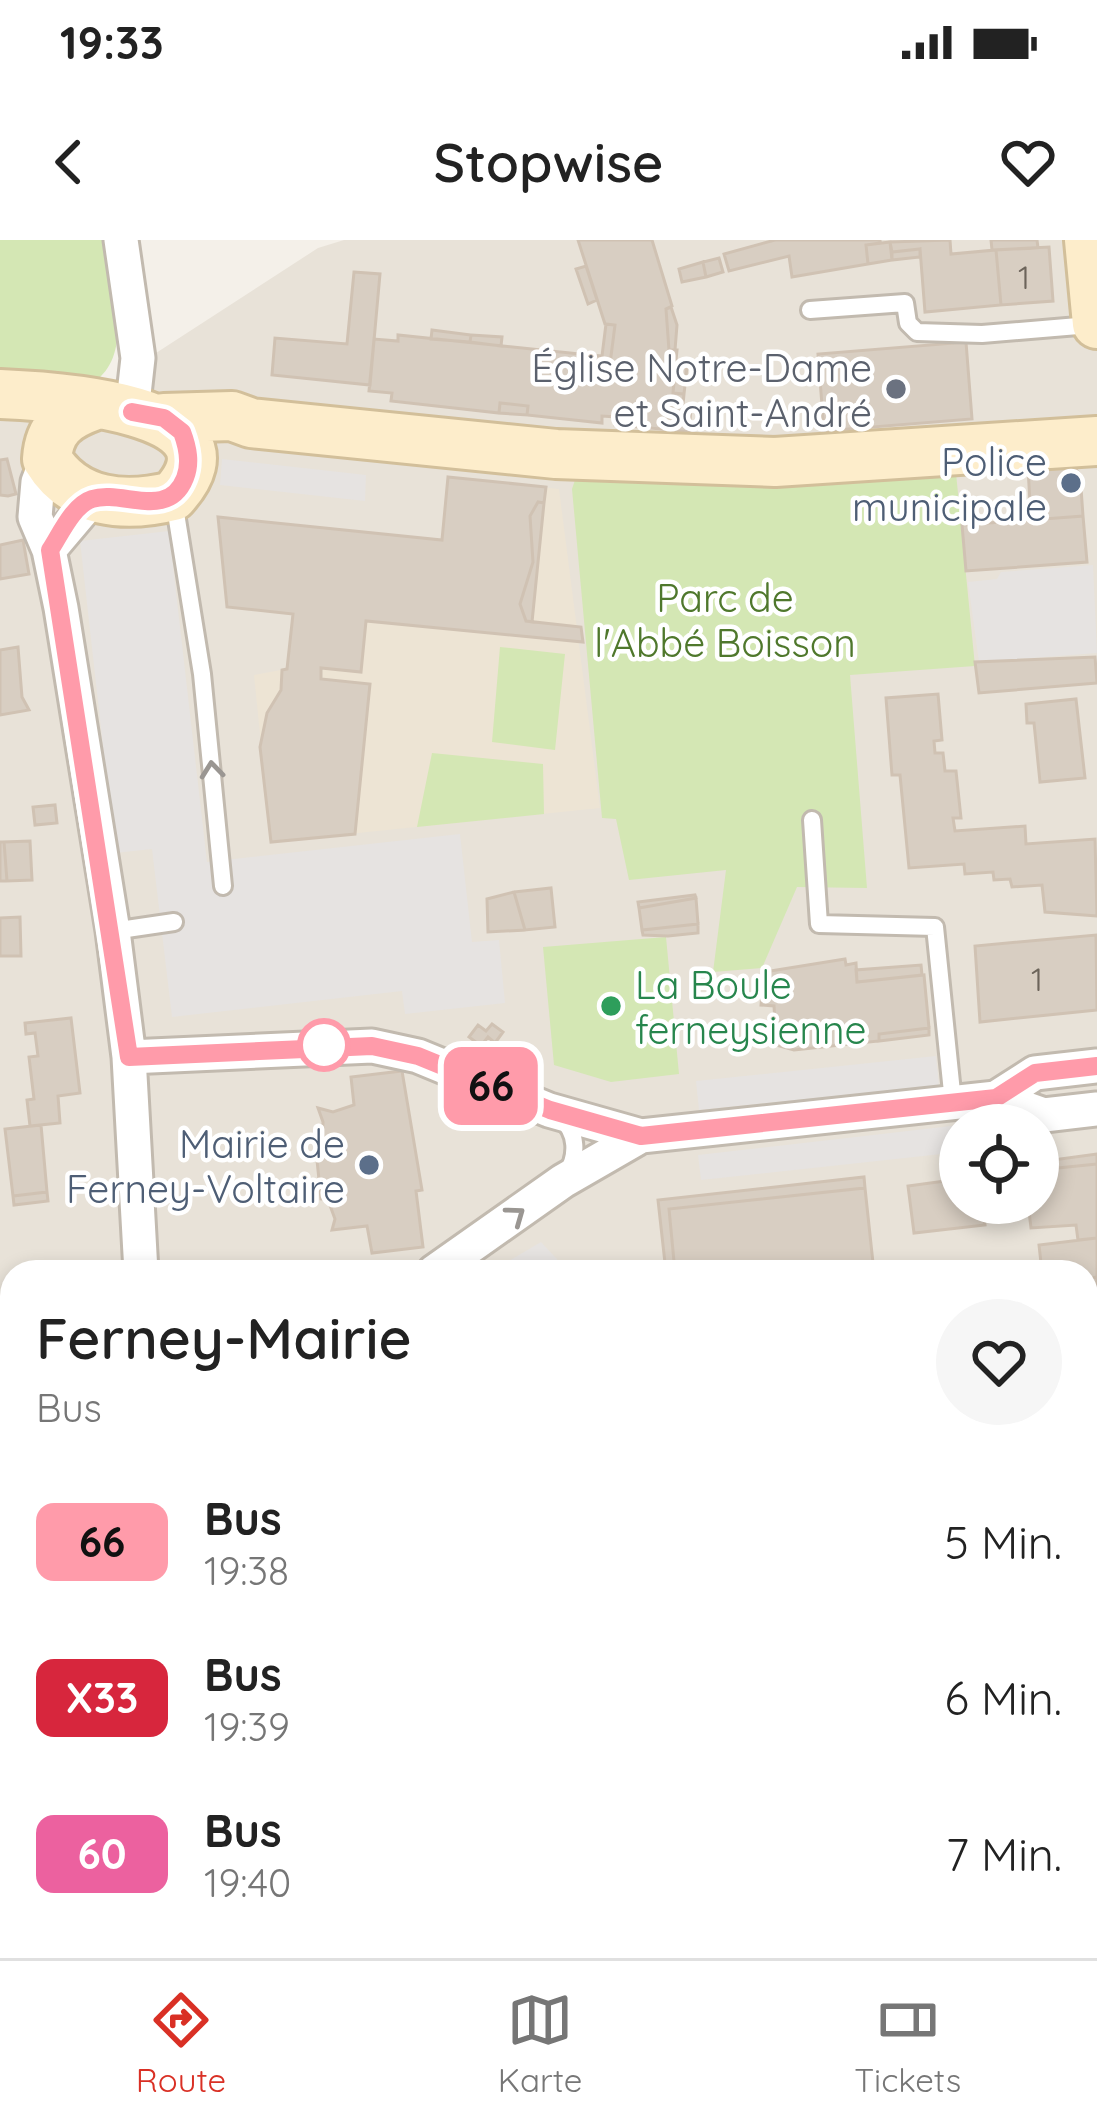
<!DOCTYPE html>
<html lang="de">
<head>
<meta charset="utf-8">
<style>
	body { margin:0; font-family:Quicksand,sans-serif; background:#f6f6f6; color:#222; height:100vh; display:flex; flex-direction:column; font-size:45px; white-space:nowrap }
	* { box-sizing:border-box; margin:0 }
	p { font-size:39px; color:#767676 }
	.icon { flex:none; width:66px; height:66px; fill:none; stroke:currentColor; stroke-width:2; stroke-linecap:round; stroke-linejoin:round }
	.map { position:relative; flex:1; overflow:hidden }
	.drawer { position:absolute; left:0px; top:1020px; width:1098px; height:699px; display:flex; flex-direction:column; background:#fff; border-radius:36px 36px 0 0; box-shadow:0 6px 18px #0003 }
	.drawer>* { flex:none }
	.badge { padding:0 24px; border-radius:18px; font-size:42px; line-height:78px }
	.fabs { position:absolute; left:939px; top:864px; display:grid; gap:24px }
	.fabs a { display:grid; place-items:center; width:120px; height:120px; border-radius:50%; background:#fff; box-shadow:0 6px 18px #0003; font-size:60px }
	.map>.badge { position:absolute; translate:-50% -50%; box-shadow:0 0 0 6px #fff }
	.round { display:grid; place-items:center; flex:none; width:126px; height:126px; border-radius:63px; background:#f6f6f6 }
	.summary { display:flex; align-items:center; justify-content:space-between; height:204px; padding:0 36px }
	h1 { font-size:57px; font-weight:600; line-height:90px }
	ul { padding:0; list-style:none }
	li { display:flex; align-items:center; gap:36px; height:156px; padding:0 36px }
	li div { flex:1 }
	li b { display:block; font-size:45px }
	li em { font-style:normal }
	li .badge { min-width:132px; font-weight:700; text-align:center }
	.status { display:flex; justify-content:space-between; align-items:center; height:84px; padding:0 60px; background:#fff; direction:ltr }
	.status svg { height:33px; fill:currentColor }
	header { display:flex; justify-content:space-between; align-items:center; height:156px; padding:0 36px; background:#fff; font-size:54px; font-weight:600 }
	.menu { display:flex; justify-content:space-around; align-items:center; height:168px; border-top:3px solid #e0e0e0; background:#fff; font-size:33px; color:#767676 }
	.menu a { display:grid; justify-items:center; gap:6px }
	.menu .current { color:#d93025 }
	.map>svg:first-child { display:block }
</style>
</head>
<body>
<div class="status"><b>19:33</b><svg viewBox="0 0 49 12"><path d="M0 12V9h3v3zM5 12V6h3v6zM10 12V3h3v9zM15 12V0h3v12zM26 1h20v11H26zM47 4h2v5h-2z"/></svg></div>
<header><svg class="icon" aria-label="back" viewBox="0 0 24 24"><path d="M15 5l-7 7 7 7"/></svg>Stopwise<svg class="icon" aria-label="heart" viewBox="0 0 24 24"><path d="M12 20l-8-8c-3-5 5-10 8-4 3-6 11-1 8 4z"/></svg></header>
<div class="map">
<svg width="1097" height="1718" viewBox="0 0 1097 1718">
	<rect width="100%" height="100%" fill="#f4f0e9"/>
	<path fill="#e8e2d8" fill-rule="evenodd" d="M344 0H1097V1718H0V154L102 148 318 8ZM960 885H1038V963H960ZM12 1032H1086V1707H12Z"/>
	<path fill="#ede4d4" d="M448 237 559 249 600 568 271 602 254 435 286 429 293 375 227 367 218 277 441 300Z"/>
	<path fill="#d4e7b4" d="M0 0H105C111 43 136 113 94 142L0 131Z
		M956 233 975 426 850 435 867 648 797 647 762 728 713 732 726 630 629 640 616 579 602 578 572 249 576 237Z
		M500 407 565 414 555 510 492 502Z
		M432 513 543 524 544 574 417 587Z
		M666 697 679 834 611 842 554 825 543 707Z"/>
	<path fill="#e6e3e1" d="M222 219 366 235 365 261 220 245Z
		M169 291 207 622 460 594 472 702 499 700 505 763 405 774 402 751 172 777 152 609 115 613 80 301Z
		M1093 325 1097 413 979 422 968 342 997 339 1001 332Z
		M936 816 939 845 699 870 696 841Z
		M960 885V912L701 940 698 915Z
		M541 1002 569 1032H490Z"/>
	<path fill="#d8cec2" stroke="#d0c2b3" stroke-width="3" d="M578 0H652L672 66 666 69 669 110H677L673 153 684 154 681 184 661 181 660 189 615 185 616 177 602 176V183L527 175 528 166 500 163 499 173 391 161 392 153 369 151 374 99 398 101V95L590 115V122L610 124 615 85 605 84Z
		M775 0H880V3L866 5 868 24 792 37 789 16 729 31 724 14Z
		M950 0 951 14 996 10 1001 65 925 72 920 9 892 12 890 2Z
		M991 0H1037L1038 8 992 10Z
		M890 2 892 20 868 24 866 5Z
		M1049 7 1053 61 1001 65 996 10Z
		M920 9V17L892 20V12Z
		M719 18 723 32 706 37 703 22Z
		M703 22 706 37 682 42 679 29Z
		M586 26 597 60 588 64 576 29Z
		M354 32 380 34 370 145 272 135 275 98 347 104Z
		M671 67 677 85 675 110H669L666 69Z
		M606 84 615 85 610 124 590 122V115L602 116Z
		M432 90 471 95 470 102 431 99Z
		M471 95 502 97 501 106 470 102Z
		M966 102 972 179 824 191 818 114Z
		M675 126 687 127 684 154 673 153Z
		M500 163 528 166 527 175 499 173Z
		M682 167 691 168 689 192 660 189 661 181 681 184Z
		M7 219 16 254 8 256 0 255V220Z
		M1072 225 1080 234 1083 276 1031 280 1028 228Z
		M448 237 546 247 544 263 538 262 530 276 533 322 520 364 526 381 581 387 583 402 366 381 361 432 321 428V439L370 444 355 594 271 602 260 507 267 473 281 450 282 430 287 429 293 374 227 367 218 277 442 300Z
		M538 262 544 263 532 382 526 381 520 364 533 322 530 276Z
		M1083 276 1087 322 966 331 962 285Z
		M23 300 29 334 0 339V305Z
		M18 407 22 457 29 470 0 475V410Z
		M1095 417 1097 443 979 453 975 422Z
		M938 454 942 500 934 501 935 513H943L945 531H956L961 578H953L955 591 1025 586 1026 604 1095 599 1097 676 1045 672 1042 645 1012 647 1010 639 994 640 993 632 965 634 964 624 909 628 900 535H892L886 458Z
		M1076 459 1085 538 1040 542 1034 483H1027L1026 464Z
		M55 565 57 583 35 585 33 567Z
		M30 601 32 640 7 641 4 602Z
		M0 602H4L7 641H0Z
		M551 648 555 687 525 690 514 652Z
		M514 652 525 690 488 692 487 659Z
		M695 655 696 658 639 668 638 662Z
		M696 658 698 684 642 690 639 668Z
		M20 677 21 716H0V678Z
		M698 684V693L668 696 643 695 642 690Z
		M1096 695 1097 770 980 782 975 706Z
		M845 719 846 725 856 723 857 742 924 735 929 788 879 794V801L794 810 776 805 768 789 775 782 774 766 761 765 764 732Z
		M921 725 922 735 857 742 856 730Z
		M71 778 80 853 58 856 60 883 30 886 27 860 34 859 29 817 38 816 35 793 26 794 25 783Z
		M492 784 503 792 495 803 488 797 481 806 469 797 478 785 486 791Z
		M929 788V795L879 801V794Z
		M402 831 422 950 416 951 423 1007 372 1013 367 986 332 990 335 979 328 960 321 959 315 901H322L323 882 318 868 333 872 354 865 351 837Z
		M41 885 47 952 13 956 5 889Z
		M1097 914V924L1038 930V922Z
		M1097 924V998L1078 1000 1076 985 1031 988 1028 963H1038V930Z
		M864 937 865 948 669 969 675 1032H666L658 960Z
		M960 939V963H982L985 985 914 993 908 946Z
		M865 948 873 1023 790 1032H675L669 969Z
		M47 952 48 961 14 965 13 956Z
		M1097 998V1037L1086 1039V1032H1042L1039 1005Z
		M1097 1037V1077L1086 1079V1039Z
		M1097 1092V1156L1089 1157 1086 1093Z
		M1097 1156V1211L1092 1180 1086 1181V1158Z
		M1097 1242V1303L1086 1304V1243Z
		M1097 1303V1347L1086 1348V1304Z
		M1086 1443 1097 1513 1086 1515Z
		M1097 1456V1514L1088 1458Z
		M12 1465V1538H0V1466Z
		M1086 1523 1097 1529V1568L1086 1572Z
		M12 1554V1611H5L0 1555Z
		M1097 1626V1672L1086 1635Z
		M9 1634 11 1661 0 1660V1636Z
		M1086 1635 1097 1672V1679L1086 1683Z
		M0 1660 11 1661 12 1686 0 1685Z
		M846 1707H918L919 1711 900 1717 898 1710 871 1718H805Z
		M918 1707H959L961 1712 921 1718Z
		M959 1707H989L991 1715 963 1718Z"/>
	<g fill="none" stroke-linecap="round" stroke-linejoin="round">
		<g stroke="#c2baaf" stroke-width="22">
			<path id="lane" d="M810 70 905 63 908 83 917 92 982 94 1090 85
				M174 261 202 434 223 646
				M812 580 819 684 935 687 953 862
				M113 691 174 682
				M560 878C578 892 578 916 566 935
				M0 1364 12 1362"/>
		</g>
		<g stroke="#c2baaf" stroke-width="39">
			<path id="street" d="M121 0 138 118 132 172
				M47 219 38 242 35 277 49 310 61 368 113 691 129 817 141 1032
				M49 310 93 258
				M129 817 372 806 418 816 549 870 641 896 996 858 1044 875 1097 869
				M996 858 1035 833 1097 826
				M434 1032 563 941 641 896
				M1086 1226 1097 1224
				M1086 1592 1097 1587
				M21 1707 156 1718
				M405 1707 407 1718
				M664 1718 737 1707"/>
		</g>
		<g stroke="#d2bf9a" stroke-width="54">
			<path id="secondary" d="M1089 0 1097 84
				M0 154C47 156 255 166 173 256 125 268 74 264 47 219 49 188 65 176 93 166
				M164 178 232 176 251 183 556 214 775 222 1097 201"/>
		</g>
		<use href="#lane" stroke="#fff" stroke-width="16"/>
		<use href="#street" stroke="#fff" stroke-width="33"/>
		<use href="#secondary" stroke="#fdedcb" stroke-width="48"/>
	</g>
	<defs><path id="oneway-chevron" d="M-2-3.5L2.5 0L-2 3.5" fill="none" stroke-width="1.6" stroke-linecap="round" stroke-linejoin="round" transform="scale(3)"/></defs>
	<g stroke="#9a9692">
		<use href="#oneway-chevron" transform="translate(212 530) rotate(-96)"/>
		<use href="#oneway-chevron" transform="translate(516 975) rotate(-36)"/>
	</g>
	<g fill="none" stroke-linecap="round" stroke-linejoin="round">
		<g stroke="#fff" stroke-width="27">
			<path id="line" d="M132 172 164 178 182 192C188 208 191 223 185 238 168 281 122 249 92 259 73 265 60 295 50 310L129 817 372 806 418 816 550 870 641 896 996 858 1035 833 1097 826"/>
		</g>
		<use href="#line" stroke="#ff9baa" stroke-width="18"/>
	</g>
	<circle fill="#6b7280" stroke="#fff" stroke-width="4.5" cx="896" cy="149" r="12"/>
	<g fill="#5c6f8a" stroke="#fff" stroke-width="4.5">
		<circle cx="1071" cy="243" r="12"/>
		<circle cx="369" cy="925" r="12"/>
	</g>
	<circle fill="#2e9e5b" stroke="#fff" stroke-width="4.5" cx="611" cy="766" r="12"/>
	<circle fill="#fff" stroke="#ff9baa" stroke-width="6" cx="324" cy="805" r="24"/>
	<g text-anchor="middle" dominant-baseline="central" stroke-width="9" stroke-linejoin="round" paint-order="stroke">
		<g font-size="33" fill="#6c645a">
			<text x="1024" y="36">1</text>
			<text x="1037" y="738">1</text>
		</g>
		<g font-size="39" fill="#5b616d" stroke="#fff" text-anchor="end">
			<text x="872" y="127">Église Notre-Dame<tspan x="872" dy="45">et Saint-André</tspan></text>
		</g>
		<g font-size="39" fill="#4e5e75" stroke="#fff" text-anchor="end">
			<text x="1047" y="221">Police<tspan x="1047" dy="45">municipale</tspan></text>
			<text x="345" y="903">Mairie de<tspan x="345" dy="45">Ferney-Voltaire</tspan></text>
		</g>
		<g font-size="39" fill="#4f782c" stroke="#fff">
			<text x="725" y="357">Parc de<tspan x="725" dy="45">l'Abbé Boisson</tspan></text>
		</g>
		<g font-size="39" fill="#27864d" stroke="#fff" text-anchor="start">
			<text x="635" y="744">La Boule<tspan x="635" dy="45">ferneysienne</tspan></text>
		</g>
	</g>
</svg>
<div class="fabs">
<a><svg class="icon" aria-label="locate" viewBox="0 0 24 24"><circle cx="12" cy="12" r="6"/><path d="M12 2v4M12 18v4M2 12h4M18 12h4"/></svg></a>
</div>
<b class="badge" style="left:491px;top:846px;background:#ff9baa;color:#111">66</b>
<section class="drawer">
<div class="summary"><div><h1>Ferney-Mairie</h1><p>Bus</p></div><a class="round"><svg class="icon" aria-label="heart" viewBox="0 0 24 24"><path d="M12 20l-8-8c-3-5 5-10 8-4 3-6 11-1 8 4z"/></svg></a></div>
<ul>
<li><span class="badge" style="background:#ff9baa;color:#111">66</span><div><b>Bus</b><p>19:38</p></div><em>5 Min.</em></li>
<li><span class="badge" style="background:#d7263d;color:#fff">X33</span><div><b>Bus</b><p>19:39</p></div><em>6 Min.</em></li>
<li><span class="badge" style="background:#ec619f;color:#fff">60</span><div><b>Bus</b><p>19:40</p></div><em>7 Min.</em></li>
</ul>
</section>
</div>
<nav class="menu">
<a class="current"><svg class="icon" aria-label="directions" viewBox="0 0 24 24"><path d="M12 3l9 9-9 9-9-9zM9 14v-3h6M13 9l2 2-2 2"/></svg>Route</a>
<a><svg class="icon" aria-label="map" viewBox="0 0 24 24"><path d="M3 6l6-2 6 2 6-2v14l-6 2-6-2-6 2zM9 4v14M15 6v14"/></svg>Karte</a>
<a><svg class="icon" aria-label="tickets" viewBox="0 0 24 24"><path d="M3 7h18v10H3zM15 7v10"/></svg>Tickets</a>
</nav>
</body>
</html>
